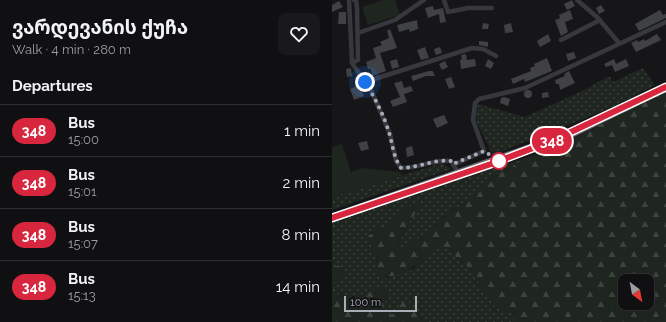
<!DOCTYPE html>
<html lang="en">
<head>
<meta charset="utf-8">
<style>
	body { margin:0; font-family:Raleway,"Noto Sans Georgian",sans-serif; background:#19191b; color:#f1f3f6; height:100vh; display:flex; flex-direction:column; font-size:15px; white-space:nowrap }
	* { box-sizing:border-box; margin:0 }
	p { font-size:13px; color:#9c9d9f }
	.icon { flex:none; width:22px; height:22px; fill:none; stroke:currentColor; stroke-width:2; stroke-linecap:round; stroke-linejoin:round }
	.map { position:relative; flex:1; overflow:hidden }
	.details { display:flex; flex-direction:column; background:#101012; width:332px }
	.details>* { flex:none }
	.badge { padding:0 8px; border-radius:13px; font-size:14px; line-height:26px }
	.needle { width:26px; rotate:148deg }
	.controls { position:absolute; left:286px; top:274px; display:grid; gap:8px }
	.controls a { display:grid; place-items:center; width:36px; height:36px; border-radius:8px; background:#101012; box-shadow:0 4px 16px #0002,0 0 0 1px #303032; font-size:20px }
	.scale { position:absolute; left:12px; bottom:10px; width:73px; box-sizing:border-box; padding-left:4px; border:2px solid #a8adb8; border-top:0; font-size:11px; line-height:14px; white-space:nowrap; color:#a8adb8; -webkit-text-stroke:3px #111113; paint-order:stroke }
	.you { position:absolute; width:20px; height:20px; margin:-10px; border:3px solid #fff; border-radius:50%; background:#1a73e8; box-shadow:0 0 0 6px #1a73e833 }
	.map>.badge { position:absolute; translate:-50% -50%; box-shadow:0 0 0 2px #fff }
	h2 { padding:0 12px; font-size:15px; line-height:36px }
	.round { display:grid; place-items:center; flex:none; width:42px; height:42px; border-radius:8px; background:#19191b }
	.head { display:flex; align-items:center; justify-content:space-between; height:68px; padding:0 12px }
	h1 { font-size:19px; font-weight:700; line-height:30px }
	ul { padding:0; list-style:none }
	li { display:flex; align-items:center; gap:12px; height:52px; padding:0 12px; border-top:1px solid #303032 }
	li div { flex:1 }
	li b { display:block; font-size:15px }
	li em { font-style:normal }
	li .badge { min-width:44px; font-weight:700; text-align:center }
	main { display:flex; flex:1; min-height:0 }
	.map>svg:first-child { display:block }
</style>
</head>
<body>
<main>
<section class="details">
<div class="head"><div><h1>ვარდევანის ქუჩა</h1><p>Walk · 4 min · 280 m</p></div><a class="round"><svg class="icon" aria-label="heart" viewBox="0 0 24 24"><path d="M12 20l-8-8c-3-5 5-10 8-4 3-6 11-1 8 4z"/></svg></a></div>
<h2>Departures</h2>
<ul>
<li><span class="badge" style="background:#d7263d;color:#fff">348</span><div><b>Bus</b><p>15:00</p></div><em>1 min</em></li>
<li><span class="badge" style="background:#d7263d;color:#fff">348</span><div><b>Bus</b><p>15:01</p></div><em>2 min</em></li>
<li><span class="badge" style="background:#d7263d;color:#fff">348</span><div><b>Bus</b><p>15:07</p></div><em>8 min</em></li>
<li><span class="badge" style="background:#d7263d;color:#fff">348</span><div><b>Bus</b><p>15:13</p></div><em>14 min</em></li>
</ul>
</section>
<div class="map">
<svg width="334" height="322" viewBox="0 0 334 322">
	<defs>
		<pattern id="grass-dots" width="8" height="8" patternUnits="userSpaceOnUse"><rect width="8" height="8" fill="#1e261f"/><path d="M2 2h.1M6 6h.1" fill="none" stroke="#3c433d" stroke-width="1.8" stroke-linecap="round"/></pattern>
		<pattern id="forest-firs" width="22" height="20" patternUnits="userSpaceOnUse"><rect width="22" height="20" fill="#1e261f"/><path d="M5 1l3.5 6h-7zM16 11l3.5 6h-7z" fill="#3c433d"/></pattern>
	</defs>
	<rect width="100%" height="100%" fill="#161618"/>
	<path fill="url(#grass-dots)" d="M311 68 323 85 279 108 161 155 143 119 146 104 193 117 248 92 277 76 281 82Z
		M199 156 191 164 182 166 158 178 153 187 139 200 120 210 96 232 68 251 65 247 79 219 90 206 64 217 36 236 40 248 46 256 45 265 54 278 81 269 106 245 118 249 125 259 136 267 164 308 183 314 181 322H91L86 313H68L56 315 53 307 55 293 48 287 33 294 17 298 0 293V283L14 274 8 266H0V223Z
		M110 163 120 169 0 210V197Z"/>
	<path fill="url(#forest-firs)" fill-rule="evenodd" d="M334 91V322H181L183 314 164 308 136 267 125 259 118 249 106 245C91 262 68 281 45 276L46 256 40 248 36 236 64 217 63 212 85 203 90 206 79 219 65 246 68 251 96 232 120 210 139 200 153 187 158 178 182 166 191 164 199 156 228 145ZM293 281H315V303H293Z
		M0 266H8L14 274 0 283Z
		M48 287 55 293 53 307 56 315 68 313 67 302H78L91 322H0V293L17 298 33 294Z"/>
	<path fill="#1e261f" d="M51 0H63L68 15 36 25 30 7Z
		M10 144 19 172 29 168 68 172 71 175 0 197V147Z"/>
	<path fill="#404145" d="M240 0 243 6 235 10 232 4Z
		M7 1 11 7 0 12V5Z
		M269 5 273 11 267 14 264 8Z
		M101 6 102 10 111 8 114 22 108 23 107 14 96 18 93 8Z
		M238 10 241 19 233 22 236 32 229 36 223 20 228 18 227 15Z
		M328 10 331 15 334 14V18L307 31 303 24Z
		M7 12H14V24H6Z
		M85 20 86 29 78 32 77 29 67 32 65 25Z
		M151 23 157 24 156 29H150Z
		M179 23 181 32 173 33 172 25Z
		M58 29 65 48 48 53 54 71 40 76 39 69H36L34 62 44 58 41 48 50 45 48 42 57 38 55 31Z
		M216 34 219 41 208 47 205 41Z
		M325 34 329 40 304 52 299 43 305 40 306 42 312 39 313 41Z
		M147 41 156 42V47L147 45Z
		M93 47 97 58 89 60 85 50Z
		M108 47 110 53 104 55 102 49Z
		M242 52 244 58 236 61 234 54Z
		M134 54 135 60 143 59 144 66 129 69 128 60 130 59 129 55Z
		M215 58 220 71 193 82 192 79 181 84 179 79 199 71 198 68 203 66 202 64Z
		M65 59 67 67 60 69 58 61Z
		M156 59 162 63 159 69 153 66Z
		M282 59 284 64 294 59 297 66 283 72 280 65 274 67 272 64Z
		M113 61 116 67 110 70 107 64Z
		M19 68 20 76 15 77 14 69Z
		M97 71H101L103 76H94L81 81 79 76Z
		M237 71 243 83 228 90 227 84H224L223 80 233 76 232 74Z
		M119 77 123 87 117 89 113 79Z
		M70 81 72 88 79 86 81 91 72 94 75 102 61 107 58 101 68 97 62 83Z
		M28 85 32 96 22 100 18 89Z
		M192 94a4 4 0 1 1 8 0a4 4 0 1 1-8 0Z
		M216 92 217 97 210 98V93Z
		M172 97 178 99 176 106 168 103 169 98Z
		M112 115 116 123 105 128 101 119Z
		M35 141 37 149 29 151 26 143Z
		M80 146 82 155 75 157 74 148Z"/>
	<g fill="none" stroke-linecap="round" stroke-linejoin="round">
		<path stroke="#37383d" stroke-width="4.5" d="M17 0 20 63 40 92 58 134 64 161 69 168C88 168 101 159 119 161L127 174
			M112 0 116 12 136 8H160
			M245 0 265 17 287 43
			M26 33 63 20 92 0
			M229 40 268 20
			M20 63 26 60 25 8 24 1 22 0
			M33 82 140 48 151 49 164 56
			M121 165 152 151 141 120 143 103 147 99 193 88 334 22"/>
		<path stroke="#63666e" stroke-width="9" d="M0 218 211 144 242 132 334 87"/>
	</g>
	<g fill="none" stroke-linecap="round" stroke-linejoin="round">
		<g stroke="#fff" stroke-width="9">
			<path id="line" d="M0 218 159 164 222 140 334 87"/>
		</g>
		<use href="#line" stroke="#d7263d" stroke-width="6"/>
		<path stroke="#a8adb8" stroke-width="4" stroke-dasharray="0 7.2" d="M33 82C43 98 53 117 58 136 61 147 62 158 69 168 87 168 101 159 119 161L121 164 152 151 167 161"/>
	</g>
	<circle fill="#fff" stroke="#d7263d" stroke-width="2" cx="167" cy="161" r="8"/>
</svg>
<div class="controls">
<a><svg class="needle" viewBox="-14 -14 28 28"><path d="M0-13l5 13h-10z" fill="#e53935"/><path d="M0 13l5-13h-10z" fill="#9c9d9f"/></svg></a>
</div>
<div class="scale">100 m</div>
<div class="you" style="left:33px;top:82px"></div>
<b class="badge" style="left:220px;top:141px;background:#d7263d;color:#fff">348</b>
</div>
</main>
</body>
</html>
